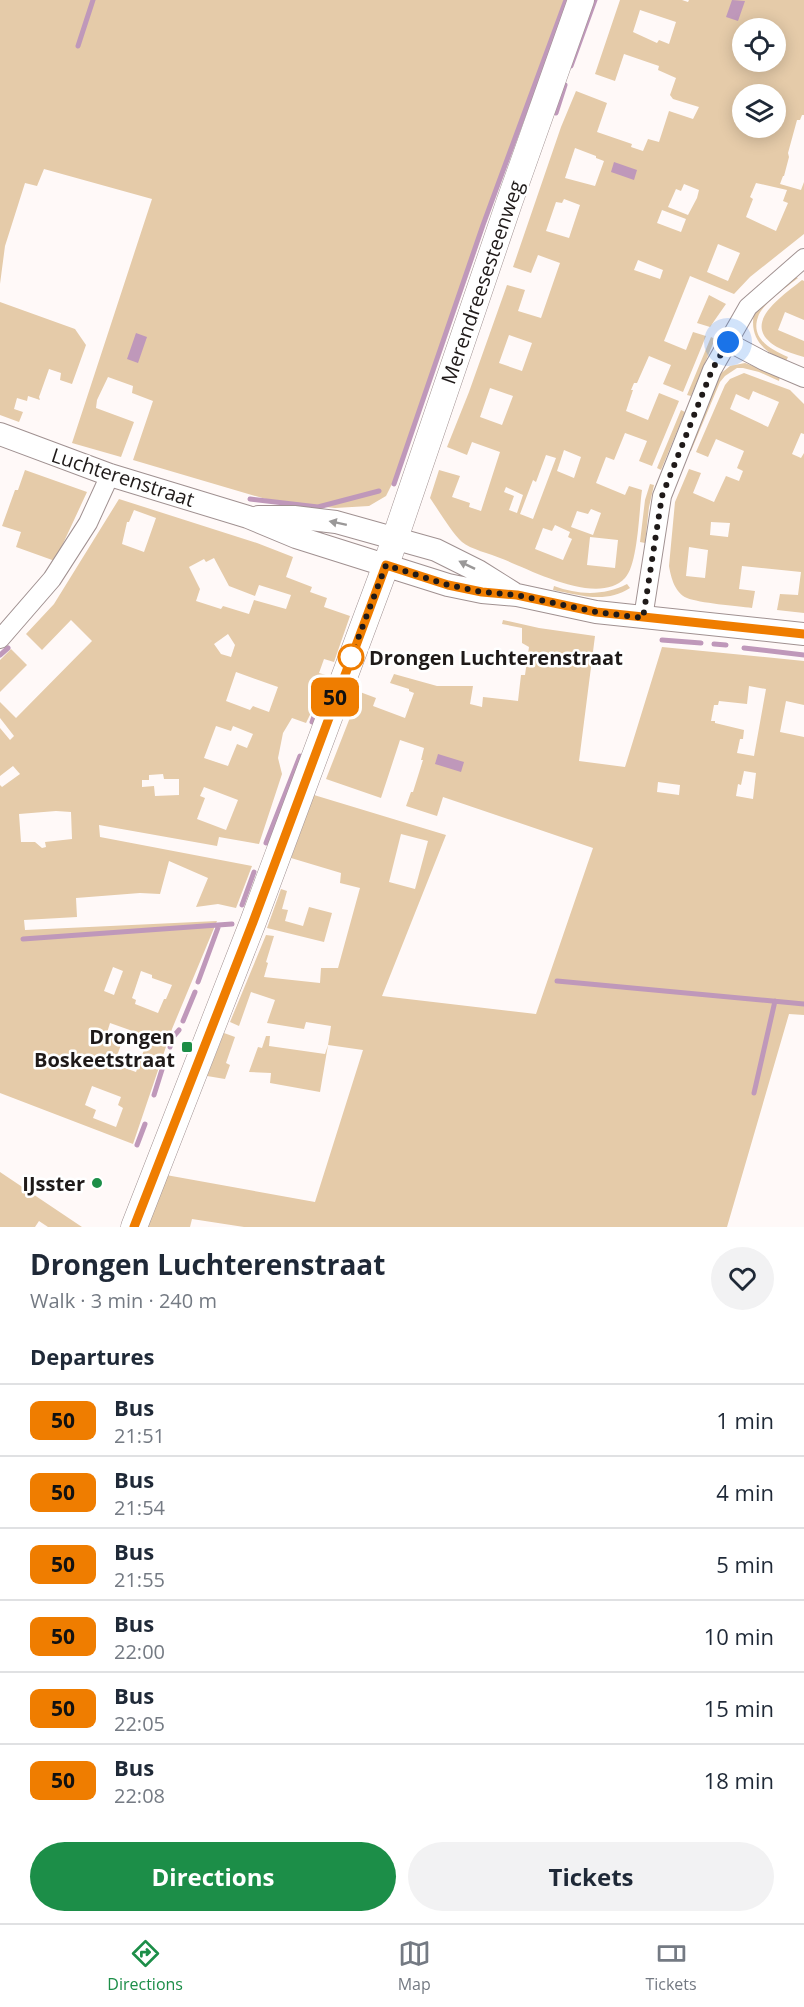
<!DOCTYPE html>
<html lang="en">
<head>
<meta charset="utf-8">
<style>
	body { margin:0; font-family:"Open Sans",sans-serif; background:#f2f2f3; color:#1f2937; height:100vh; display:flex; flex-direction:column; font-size:22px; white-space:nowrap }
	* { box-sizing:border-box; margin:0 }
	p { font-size:20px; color:#747a83 }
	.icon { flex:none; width:33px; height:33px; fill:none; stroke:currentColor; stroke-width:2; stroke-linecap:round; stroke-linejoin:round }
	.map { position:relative; height:1227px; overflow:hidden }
	.drawer { display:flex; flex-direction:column; background:#fff; flex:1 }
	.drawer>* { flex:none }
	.badge { padding:0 12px; border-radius:9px; font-size:21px; line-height:39px }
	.fabs { position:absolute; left:732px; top:18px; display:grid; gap:12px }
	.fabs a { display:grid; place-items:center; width:54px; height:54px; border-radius:50%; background:#fff; box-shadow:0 3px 15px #0003; font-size:30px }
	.you { position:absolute; width:30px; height:30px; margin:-15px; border:4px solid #fff; border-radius:50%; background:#1a73e8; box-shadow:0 0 0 9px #1a73e833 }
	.map>.badge { position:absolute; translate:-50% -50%; box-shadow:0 0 0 3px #fff }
	h2 { padding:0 30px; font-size:22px; line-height:54px }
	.round { display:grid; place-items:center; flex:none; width:63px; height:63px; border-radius:32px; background:#f2f2f3 }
	.headline { display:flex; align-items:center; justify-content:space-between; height:102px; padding:0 30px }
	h1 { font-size:28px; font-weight:700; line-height:45px }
	.button { display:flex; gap:12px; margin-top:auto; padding:12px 30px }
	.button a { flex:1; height:69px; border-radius:36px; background:#1c8e48; color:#fff; font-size:24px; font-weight:700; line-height:69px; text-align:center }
	.button a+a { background:#f2f2f3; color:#1f2937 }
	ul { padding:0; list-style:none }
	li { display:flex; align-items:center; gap:18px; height:72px; padding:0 30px; border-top:2px solid #e0e1e3 }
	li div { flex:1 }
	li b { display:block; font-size:22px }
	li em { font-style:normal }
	li .badge { min-width:66px; font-weight:700; text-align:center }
	.menu { display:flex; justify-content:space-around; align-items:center; height:84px; border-top:2px solid #e0e1e3; background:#fff; font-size:16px; color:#747a83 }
	.menu a { display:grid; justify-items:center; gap:3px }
	.menu .on { color:#1c8e48 }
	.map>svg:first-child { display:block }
</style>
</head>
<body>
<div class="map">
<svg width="804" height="1227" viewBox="0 0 804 1227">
	<rect width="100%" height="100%" fill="#fff9f8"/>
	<path fill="#e5cba9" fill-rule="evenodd" d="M0 0H564L397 474 386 496 369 506 335 508 276 502 133 460 153 401 132 393 133 386 108 377 97 400 96 408 134 422 121 457 72 443 152 199 44 169 37 186 25 183 5 246 0 284Z
		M620 0H682L688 2 689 0H804V115H802L800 120H797L788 153 789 157 784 176H783L780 184 801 190 804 182V234L750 277 734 294 690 276 664 341 686 350 693 332 706 336 683 392 663 384 671 365 649 356 637 383H634L631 390H633L626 411 648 420 659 393 679 401 652 466 639 461 647 441 625 433 614 460 606 457 596 483 625 495 629 486 642 490C639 510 638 565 625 578 598 607 529 569 500 558 491 554 470 549 462 542 452 533 439 511 430 498L439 470 460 476 452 497 470 503 469 507 481 511 500 452 472 442 467 455 447 447 469 392 507 285 525 290 518 311 541 318 560 263 538 255 531 273 513 267 561 127 576 91 607 103 597 132 632 144 631 147 643 151 648 139 659 142 669 111 693 119 699 107 673 99 670 95 676 78 658 70 659 66 624 54 615 81 595 74ZM640 10 676 22 669 44 659 40 657 43 633 32ZM742 28H776V62H742ZM742 94H776V128H742ZM575 148 596 156V158L604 161 595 186 565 178ZM756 183 787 190 783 201 788 203 776 231 746 217 753 199 750 197ZM684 184 699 190 697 198 688 215 668 207 676 189 681 191ZM564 199 580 205 569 238 546 231 556 202 562 203ZM662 210 686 219 681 232 657 223ZM718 244 740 253 728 281 707 272ZM638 260 663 270 660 279 634 270ZM509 335 532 343 522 371 499 363ZM490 388 513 396 502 425 480 417ZM564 450 581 457 574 478 557 471ZM546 455 556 458 533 519 520 514 533 480 536 482ZM506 487 523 495 517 513 509 510 514 496 504 492ZM591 509 601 513 593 535 571 527 577 511 588 514ZM555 525 570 532 568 537 572 539 563 560 535 549 543 528 552 531ZM590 537 618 540 615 568 587 565Z
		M793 276 798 278C788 286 761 305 758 317 750 339 772 350 788 357L786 361C764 352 749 339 754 313Z
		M802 280 804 281V320L785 312 778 330 804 341V357C795 354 786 352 777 347 738 324 783 296 802 280Z
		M709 295 726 304 710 327 697 323Z
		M0 302 75 329 86 345 72 384 60 380 61 373 49 369 39 397 40 400 28 396 27 401 17 398 14 409 23 412 19 422 0 415Z
		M711 337 715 339 691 396 687 395Z
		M745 363 780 376 779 381 759 372 743 368H737L725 376 720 382 691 451 687 450 719 375 730 366Z
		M744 373 790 390 804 404V434L801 433 792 454 801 458 804 453V613L777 610 780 594 798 595 801 572 742 566 739 589 755 591 752 608C737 606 699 603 687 598 675 593 671 578 669 566L675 502 689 469 701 473 693 493 714 502 726 476 739 481 743 471 737 468 744 451 716 439 708 457 696 452 725 385 730 379ZM753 391 779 402 768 427 730 409 736 394 749 400ZM711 522 730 523 728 537 710 535ZM689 547 708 550 705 578 686 576Z
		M681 410 685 412 661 470 657 468Z
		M25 470 87 492 55 561 16 547 21 532 2 526 15 490H18Z
		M650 484 654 485 649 507 645 543 640 542 645 500Z
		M119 499 257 543 293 557 286 577 312 587 310 592 327 598 324 607 350 616 334 662 324 659 319 673 329 676 306 723 292 718 283 733 278 758 282 774 259 844 219 837 217 846 99 825 100 837 252 866 236 908 218 904 196 907 208 878 169 861 160 894 140 893 76 898 77 917 24 920 25 930 217 921 172 1029 133 1144 0 1093V785L2 787 20 774 13 766 0 776V728L10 740 14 736 0 718V702L16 718 92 641 71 620 42 650 26 634 54 604ZM134 510 156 518 144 552 122 544 127 522H129ZM214 558 229 586 255 596 259 585 291 595 286 609 254 600 249 614 223 606 221 609 196 601 200 589 189 567 204 559 206 562ZM228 634 235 645 231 657 221 654 214 644ZM236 672 278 687 269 712 253 706 250 710 226 701ZM216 726 231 731 233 726 253 734 247 748 237 744 228 766 204 758ZM163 774 164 779H179V795L155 796 154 786 142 787V780H149V775ZM204 787 238 800 226 830 197 819 205 798 200 796ZM56 811 71 812 72 839 45 842 46 847 42 848 35 842H21L19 814ZM113 967 123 971 114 995 104 991ZM141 971 152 975V978L172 985 166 999H164L158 1013 135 1004 136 1000 132 998ZM110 1023 141 1034 138 1045 145 1047 136 1072 114 1064 122 1042 106 1036ZM92 1086 121 1097 118 1105 123 1108 116 1127 93 1118 96 1110 85 1105Z
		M627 584 630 588C606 604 579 595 553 590L554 586C578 595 604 596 627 584Z
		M503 620 539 628 595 636 579 761 625 767 662 647 804 661V705L786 701 780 732 804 737V1015L789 1014 727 1227H244L192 1219 190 1227H145L166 1175 315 1202 363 1050 328 1045 320 1092 270 1083 271 1073 249 1072 258 1047 262 1048 266 1036H270L269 1046 325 1054 328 1045 331 1026 306 1022 304 1029 267 1023 275 1000 251 992 239 1026 230 1022 266 935 274 936 266 962 268 963 264 977 320 983 321 968H338L360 888 340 883 341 873 291 858 314 795 446 835 382 996 536 1014 593 848 443 797 437 816 406 806 411 792H413L423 760H421L424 748 400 740 381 798 326 779 360 692 376 698 373 706 405 718 414 693 409 691V689L390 683 394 674 437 686H473L470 704 482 707 483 697 518 701 521 675H525L529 647 522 643V628L502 624ZM749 686 766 689 754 756 737 753 740 739H743L744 730 715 723V721H711L714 705H718L719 701 747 704ZM744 771 756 773 753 799 736 796 738 784 741 785ZM658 782 680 785 679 795 657 792ZM401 834 428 841 415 889 389 882Z
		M11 649 27 665 0 692V660Z
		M281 889 287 891 282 909 288 910 285 921 303 926 309 907 332 913 324 942 267 928Z
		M224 1033 235 1037 226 1063 230 1065 225 1079 207 1076Z
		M0 1172 82 1227H48L39 1221 35 1227H0Z"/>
	<path fill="#bf98ba" d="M732 0 745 1 738 21 726 17Z
		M614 162 637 170 634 180 611 172Z
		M136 333 147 337 138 363 127 359Z
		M438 754 464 762 461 772 435 764Z"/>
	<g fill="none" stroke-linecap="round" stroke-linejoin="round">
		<path stroke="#bf98ba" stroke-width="5" d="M78 46 93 0
			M571 66 595 0
			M556 113 565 85
			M394 484 483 225 566 0
			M250 499 318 507 379 491
			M662 640 701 643
			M714 644 726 645
			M744 648 804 655
			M0 655 8 648
			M312 722 323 691
			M266 843 300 756
			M242 905 254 872
			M23 939 232 924
			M557 981 804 1004
			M198 982 219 925
			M183 1021 195 992
			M170 1047 173 1037 179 1030
			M754 1093 775 1001
			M154 1095 165 1060
			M137 1145 145 1124"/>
		<g stroke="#a09191" stroke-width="20">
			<path id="minor" d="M728 342 764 361 804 378
				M643 618 662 496 712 370 748 307 804 258
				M0 639 52 579 88 523 110 475"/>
		</g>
		<g stroke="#a09191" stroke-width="24">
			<path id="tertiary" d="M0 434 110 475 248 517 296 537 448 585 482 592 517 595 596 612 804 634
				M258 517H294L336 522 436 550 478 571 513 593"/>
		</g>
		<g stroke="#a09191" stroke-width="27">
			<path id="secondary" d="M134 1227 253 922 386 565 509 203 581 0"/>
		</g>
		<use href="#minor" stroke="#fff" stroke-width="18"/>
		<use href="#tertiary" stroke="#fff" stroke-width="22"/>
		<use href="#secondary" stroke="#fff" stroke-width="26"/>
	</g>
	<defs><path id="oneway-solid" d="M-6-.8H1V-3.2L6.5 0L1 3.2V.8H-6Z" transform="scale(1.5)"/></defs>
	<g fill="#9a9898">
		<use href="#oneway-solid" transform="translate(338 523) rotate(-168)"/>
		<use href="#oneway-solid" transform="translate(467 565) rotate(-154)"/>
	</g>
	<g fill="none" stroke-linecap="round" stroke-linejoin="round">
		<g stroke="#fff" stroke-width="14">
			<path id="line" d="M134 1227 253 922 386 565 448 585 482 592 517 595 596 612 804 634"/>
		</g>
		<use href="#line" stroke="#ef7d00" stroke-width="9"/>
		<path stroke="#1f1a19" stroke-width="6" stroke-dasharray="0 10.8" d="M351 657 386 565 448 585 482 592 517 595 596 612 643 618 662 496 712 370 728 342"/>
	</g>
	<circle fill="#fff" stroke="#ef7d00" stroke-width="3" cx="351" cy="657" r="12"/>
	<g fill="#1c8e48" stroke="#fff" stroke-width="2">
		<rect x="181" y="1041" width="12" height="12" rx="3"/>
		<circle cx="97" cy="1183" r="6"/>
	</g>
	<g text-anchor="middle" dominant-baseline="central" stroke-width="5" stroke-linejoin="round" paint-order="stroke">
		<g font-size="20" fill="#1f1a19" stroke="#fff">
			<text transform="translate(482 282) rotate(-71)">Merendreesesteenweg</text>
			<text transform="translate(123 477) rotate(18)">Luchterenstraat</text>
		</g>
		<g font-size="20" font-weight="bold" fill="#1f1a19" stroke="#fff" text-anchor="start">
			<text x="369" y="657">Drongen Luchterenstraat</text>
		</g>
		<g font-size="20" font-weight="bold" fill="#1f1a19" stroke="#fff" text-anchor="end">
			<text x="175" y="1036">Drongen<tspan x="175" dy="23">Boskeetstraat</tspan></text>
			<text x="85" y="1183">IJsster</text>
		</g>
	</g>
</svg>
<div class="fabs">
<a><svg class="icon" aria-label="locate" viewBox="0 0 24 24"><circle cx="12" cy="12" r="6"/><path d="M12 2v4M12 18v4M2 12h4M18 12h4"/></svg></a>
<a><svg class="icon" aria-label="layers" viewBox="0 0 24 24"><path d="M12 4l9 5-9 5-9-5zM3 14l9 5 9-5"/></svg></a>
</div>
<div class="you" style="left:728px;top:342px"></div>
<b class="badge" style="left:335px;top:697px;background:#ef7d00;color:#111">50</b>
</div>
<section class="drawer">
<div class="headline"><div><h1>Drongen Luchterenstraat</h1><p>Walk · 3 min · 240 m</p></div><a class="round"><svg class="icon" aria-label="heart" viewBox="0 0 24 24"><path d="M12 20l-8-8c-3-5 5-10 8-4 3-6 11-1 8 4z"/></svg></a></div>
<h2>Departures</h2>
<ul>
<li><span class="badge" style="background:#ef7d00;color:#111">50</span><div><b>Bus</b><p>21:51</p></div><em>1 min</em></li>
<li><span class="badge" style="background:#ef7d00;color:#111">50</span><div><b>Bus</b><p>21:54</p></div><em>4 min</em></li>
<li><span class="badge" style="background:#ef7d00;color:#111">50</span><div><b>Bus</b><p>21:55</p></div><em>5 min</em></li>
<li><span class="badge" style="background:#ef7d00;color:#111">50</span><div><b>Bus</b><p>22:00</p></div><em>10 min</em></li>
<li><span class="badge" style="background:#ef7d00;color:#111">50</span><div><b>Bus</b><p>22:05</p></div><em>15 min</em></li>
<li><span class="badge" style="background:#ef7d00;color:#111">50</span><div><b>Bus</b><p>22:08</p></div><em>18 min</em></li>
</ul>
<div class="button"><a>Directions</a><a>Tickets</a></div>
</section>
<nav class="menu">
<a class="on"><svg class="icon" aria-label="directions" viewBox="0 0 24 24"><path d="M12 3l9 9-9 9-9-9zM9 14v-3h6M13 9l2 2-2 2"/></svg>Directions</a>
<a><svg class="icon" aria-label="map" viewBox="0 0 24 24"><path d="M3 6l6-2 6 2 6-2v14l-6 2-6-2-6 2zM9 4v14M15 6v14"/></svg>Map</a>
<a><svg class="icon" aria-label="tickets" viewBox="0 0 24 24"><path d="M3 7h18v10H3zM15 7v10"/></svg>Tickets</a>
</nav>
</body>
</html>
